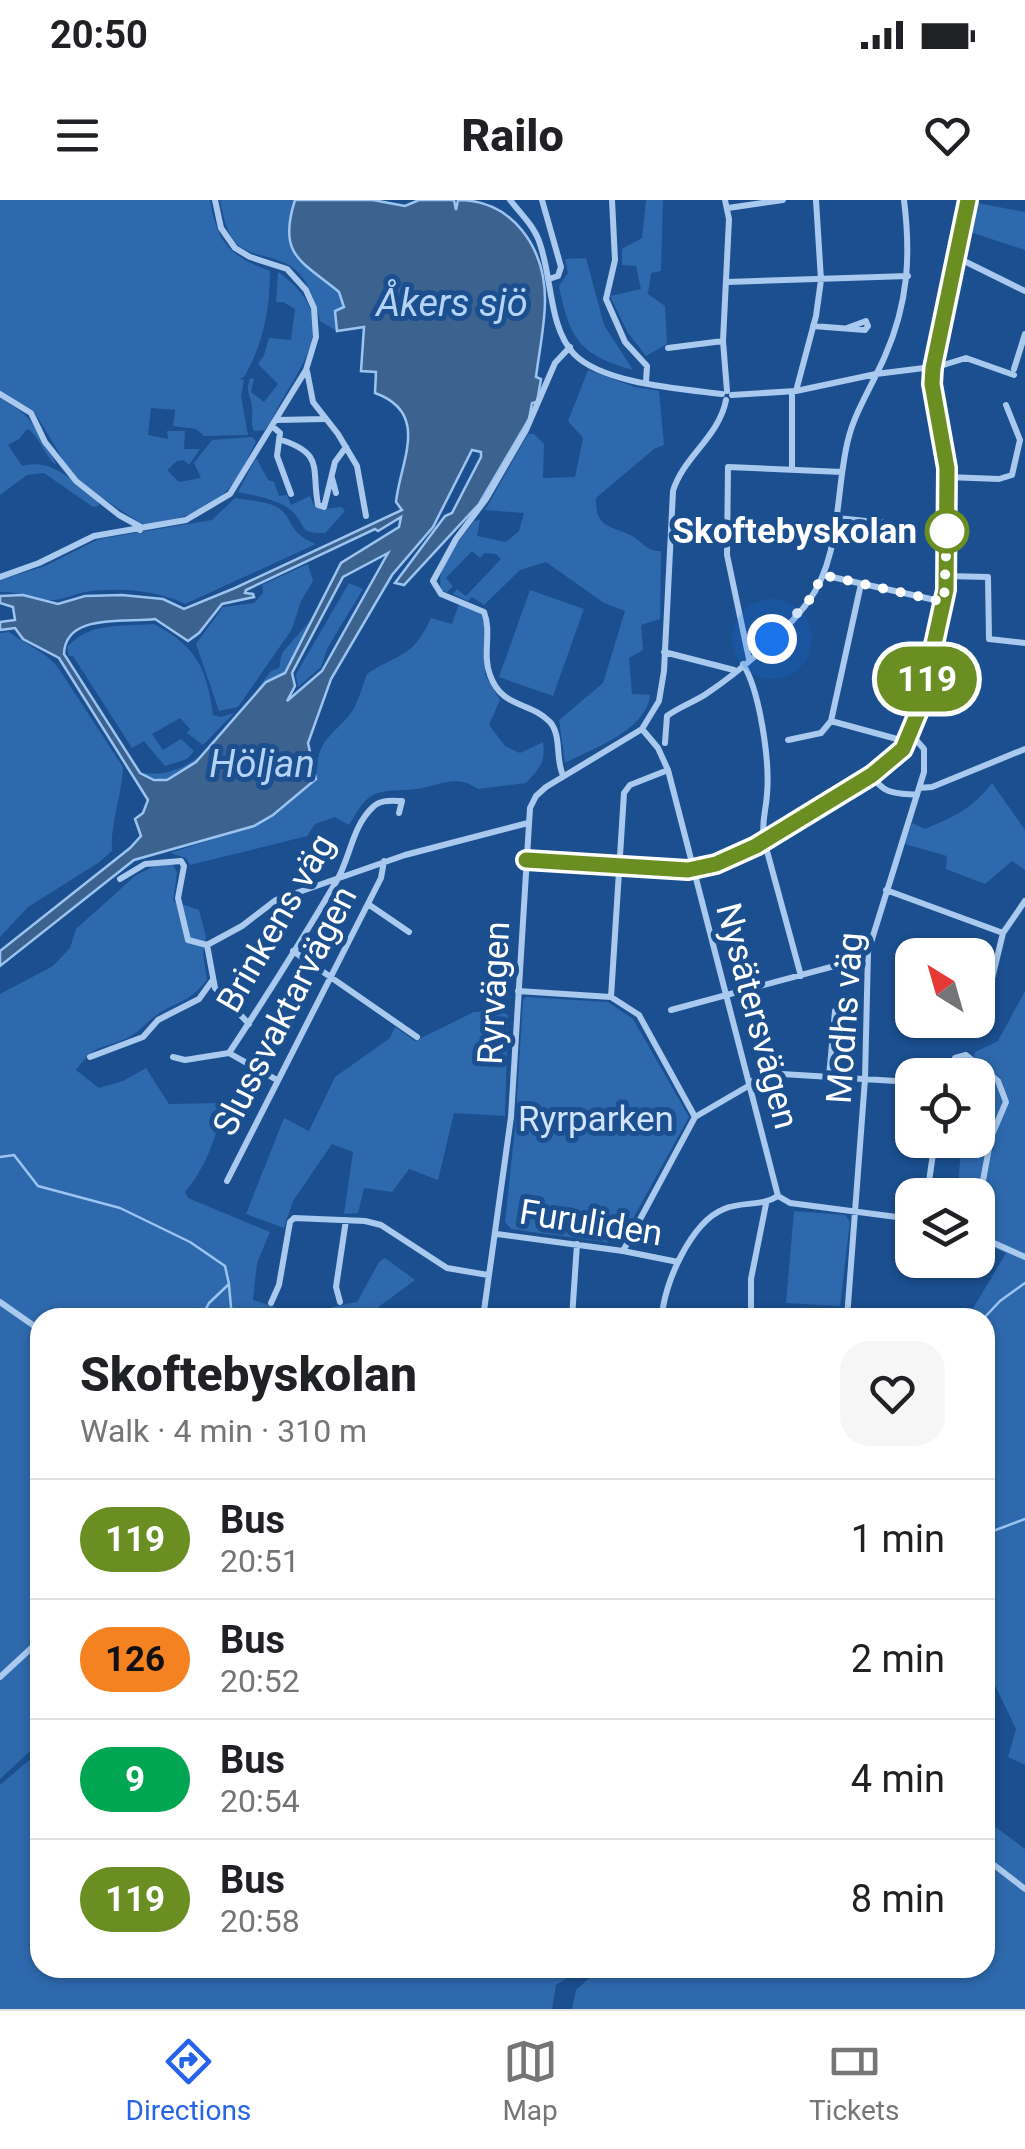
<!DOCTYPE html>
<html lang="en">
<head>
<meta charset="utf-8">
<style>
	body { margin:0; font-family:Roboto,sans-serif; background:#f6f6f6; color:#202124; height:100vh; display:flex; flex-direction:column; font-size:38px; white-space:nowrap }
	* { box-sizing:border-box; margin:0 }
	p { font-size:32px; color:#757577 }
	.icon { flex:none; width:55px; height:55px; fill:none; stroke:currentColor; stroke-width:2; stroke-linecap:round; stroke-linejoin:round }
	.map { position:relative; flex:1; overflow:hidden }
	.side { position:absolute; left:30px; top:1108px; width:965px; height:670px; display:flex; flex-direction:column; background:#fff; border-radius:30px; box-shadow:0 2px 8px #0004 }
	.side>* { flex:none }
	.badge { padding:0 20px; border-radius:32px; font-size:35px; line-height:65px }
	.needle { width:65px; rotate:323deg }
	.tools { position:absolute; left:895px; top:738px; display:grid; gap:20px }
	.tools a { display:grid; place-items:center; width:100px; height:100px; border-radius:20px; background:#fff; box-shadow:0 2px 8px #0004; font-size:50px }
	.you { position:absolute; width:50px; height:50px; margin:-25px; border:8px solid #fff; border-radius:50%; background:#1a73e8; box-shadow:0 0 0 15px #1a73e833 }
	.map>.badge { position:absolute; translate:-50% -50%; box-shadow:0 0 0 5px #fff }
	.round { display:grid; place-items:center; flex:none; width:105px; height:105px; border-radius:30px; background:#f6f6f6 }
	.headline { display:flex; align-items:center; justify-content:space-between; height:170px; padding:0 50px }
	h1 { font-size:48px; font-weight:800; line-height:75px }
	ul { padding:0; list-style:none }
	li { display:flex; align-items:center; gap:30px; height:120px; padding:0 50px; border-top:2px solid #e0e0e0 }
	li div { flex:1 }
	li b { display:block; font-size:38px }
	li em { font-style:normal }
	li .badge { min-width:110px; font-weight:700; text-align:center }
	.status { display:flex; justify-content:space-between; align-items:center; height:70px; padding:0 50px; background:#fff; direction:ltr }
	.status svg { height:28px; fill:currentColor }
	header { display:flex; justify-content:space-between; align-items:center; height:130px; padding:0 50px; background:#fff; font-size:45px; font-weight:800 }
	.tab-bar { display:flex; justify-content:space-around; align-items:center; height:140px; border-top:2px solid #e0e0e0; background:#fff; font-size:28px; color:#757577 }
	.tab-bar a { display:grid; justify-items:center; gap:5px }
	.tab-bar .selected { color:#2563eb }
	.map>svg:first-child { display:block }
</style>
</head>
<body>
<div class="status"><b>20:50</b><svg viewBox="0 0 49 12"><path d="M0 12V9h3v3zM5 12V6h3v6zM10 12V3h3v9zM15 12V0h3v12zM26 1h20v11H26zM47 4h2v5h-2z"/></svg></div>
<header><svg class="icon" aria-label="menu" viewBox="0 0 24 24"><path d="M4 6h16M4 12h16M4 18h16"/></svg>Railo<svg class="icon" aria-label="heart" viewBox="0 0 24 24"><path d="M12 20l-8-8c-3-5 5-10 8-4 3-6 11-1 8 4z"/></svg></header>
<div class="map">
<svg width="1025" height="1809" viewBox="0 0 1025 1809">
	<rect width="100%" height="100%" fill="#1b4f8f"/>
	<path fill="#2e69ad" d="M0 0H210C217 42 229 56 270 71 270 109 263 145 244 177L239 179 244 180 241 196 248 235 204 236 196 229 173 226 175 210 151 208 148 235 168 239 167 231H185L184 249H200L189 265 184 260 177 261 167 270 179 282 201 278 194 263 212 240 252 237 256 241C228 303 212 312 145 326L82 285 69 270 34 211 0 192Z
		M220 0H295C278 59 299 59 339 92L344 108 335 111 337 131 320 121C315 100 307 73 285 63 268 55 248 55 237 44 226 33 223 14 220 0Z
		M646 0H663L661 71 651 73 648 94 665 106 667 144 646 156 628 133 610 96 641 89 636 66 622 65V49L642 38Z
		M972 2 1025 12V50L967 31Z
		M586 58 604 125 633 170C580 155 570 140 559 86L568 73 565 59Z
		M278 72C348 122 297 166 271 221L265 230 254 231C250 222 253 218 252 208 251 195 245 192 250 178L254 179 251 192 264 202 278 184 258 164 264 155 269 138 291 140 295 109 283 102H276Z
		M588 170 635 187 659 191 664 245 654 249 596 298C595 329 611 325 632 336 644 343 646 351 661 351L660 419 641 425 643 450 629 458 632 494 650 495C646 531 593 548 565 563L559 520 603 483 625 411 604 403 546 362 520 370 484 405 472 397 468 401 453 394 457 389 466 396 501 359 496 354 485 353 480 358 472 351 446 378 453 386 447 392 442 391C433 368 461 339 474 321L480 320 477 336 506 342 519 331 524 313 485 310 528 234H534L544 244 543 278 575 277 583 238 568 221Z
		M0 198C28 215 28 215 44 244 48 252 53 256 56 265 44 255 39 235 27 229L19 239 8 245 22 266C53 257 74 283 98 301L99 306 93 307 44 273 27 275 0 295Z
		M256 258 268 280 274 282 279 296 287 295 291 305 310 296 314 305 326 309 341 307 345 311 325 333C299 334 307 327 293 312 280 299 255 296 238 292Z
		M235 298C247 300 264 301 275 306 295 316 285 332 316 344L185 404C158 390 116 387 85 392 74 394 66 399 54 400 36 401 20 391 0 392V380L45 366 99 339 212 320Z
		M308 364 313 381 301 401 292 429 238 507 219 511 196 444 223 407 254 403 263 393 262 385Z
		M349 383 363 389 328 447 321 467 298 487 296 474Z
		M530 390 584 409 553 496 499 477Z
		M459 404 481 414 485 428V475L500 500 489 525 505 546 520 553 543 542C546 562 539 569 526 583L478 589C457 573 438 586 416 589 403 591 387 589 375 594 362 600 356 614 349 625L335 617 315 624 307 636 190 665 186 658 170 653 254 626 273 615 316 579C317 544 325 541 347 518 357 508 362 487 367 474 400 452 412 459 431 418L452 424Z
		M316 414C308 430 295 464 283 475 277 481 269 479 263 486 239 510 184 604 143 573 201 582 240 511 271 471L279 468 282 453Z
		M154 424C196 446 207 468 213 515L221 517 234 513 203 545 187 533 190 529 180 518 152 534 163 550 181 539 194 551 187 559 165 566 144 541 132 548 73 456H69L67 447C91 421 122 427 154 424Z
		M9 432C26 445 46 451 59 469L123 567C122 596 110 623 112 651L98 663 28 707 0 737V433Z
		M992 583 1025 630V670L1012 661 985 684 946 669 947 656 905 644 912 623 925 629C954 617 973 608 992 583Z
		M173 664 177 673 173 701 199 710 206 737 203 754 207 780C186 806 176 800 154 817 145 824 140 831 129 837 99 852 99 840 76 870L99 888 123 881 146 868 169 904 222 903C219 933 205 969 185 992L188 998 270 1032 257 1063 253 1100 280 1109 288 1117 40 1118V1542L0 1579V794L53 766 70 748 76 729 135 676 154 666Z
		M1025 791V1565L1008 1557 1016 1529 993 1481 985 1494V1118L968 1117 1006 1053 978 1042V995H957L962 940H978V875H969L975 852 998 841Z
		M526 797 608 802 633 819 689 917 619 1044 511 1029 505 1022 515 928 523 800Z
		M474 812H503L508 815 505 916 454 913 438 980 409 969 392 992 364 988 358 1013 344 1014 353 952 332 944 293 1001 284 1028 246 1014 284 918 309 931 335 877 390 838 395 827 415 841Z
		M794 1011 845 1015 850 1021 840 1106 786 1103Z
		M385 1058 415 1080 365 1117 331 1118 334 1115 332 1107 357 1102 379 1062Z
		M40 1551V1768H582L556 1785 552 1809H0V1585Z
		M985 1619 1025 1649V1809H572L576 1790 600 1768H985Z"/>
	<path fill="#3c6290" stroke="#9cc4f0" stroke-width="2.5" fill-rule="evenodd" d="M295 0H373L405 6 419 0H454L456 10 458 0C513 0 545 48 545 100 545 125 539 152 536 177L541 179 537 202 532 203 529 219 479 304 404 385 395 383 445 316 452 313 481 257V252L472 250 433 327 392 375 331 479 308 543 316 579 273 615 254 626 134 660 0 766V751L130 648 141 636 135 619 143 613 148 600 59 458 23 439 15 428 0 430V422L15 420 13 407 0 403V396L23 395 58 404 85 396 122 395 163 399 184 409 235 388 402 310 396 302C400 262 431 213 375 193L376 172 361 171 364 127 337 131 335 111 344 107 339 92C302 61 277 56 295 0ZM401 317 399 327 341 363 285 473 266 482 196 562 167 580H154L140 573 64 454C65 412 128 423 155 419L188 441 199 433 222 404 254 397 253 394 245 393 246 390 375 329 378 331ZM388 353 322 471 287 501 295 486 292 473 343 377Z"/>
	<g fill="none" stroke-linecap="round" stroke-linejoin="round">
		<path stroke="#9cc4f0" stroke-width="2.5" d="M0 957 14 955 38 986 120 1008 190 1042 225 1066 229 1084 209 1103 201 1118
			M229 1085 232 1118
			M984 1118 1000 1101 1025 1083
			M985 1334 1025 1319"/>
		<path stroke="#a9c9ee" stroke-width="6" d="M510 0C521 14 535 27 540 44 552 78 549 128 574 154 603 184 683 189 722 194
			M542 0 561 67 558 76 549 79
			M612 0 615 60 606 99 625 142 647 166 646 182
			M725 0 729 19 723 141 727 191
			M728 8 783 0
			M956 57 1025 91
			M727 82 908 76
			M813 126 865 130 868 126 866 121 847 128
			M668 148 723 141
			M1014 169 1025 134
			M307 171 313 202 338 234 357 266 366 316
			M796 191 816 116 821 80 816 0
			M0 194 31 213 45 242 76 281 119 315 139 326 140 330
			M732 195 796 191 876 174 940 166 966 158 1014 175
			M726 200C719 237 683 257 673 291L664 471 659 501 642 529 658 548 668 570 778 996
			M277 220 324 219
			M272 226 280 233 277 256 291 294
			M279 239C325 254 311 267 318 305L324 307 335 262 346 247
			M792 268V192
			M947 277 999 279 1012 275 1020 240 1006 205
			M332 278 336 293
			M837 318 904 325
			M823 375 944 402
			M946 376 988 377 989 439 1025 443
			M0 377 39 363 94 336 186 320 230 294 306 170 316 137 314 108 306 90 287 69 250 57 235 48 221 28 215 0
			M664 452 734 470
			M749 459 727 355 728 267 842 272
			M743 464C760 491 770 562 767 594 766 611 761 623 764 640L801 776
			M831 521 908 542
			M788 540 821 533 831 521 861 384
			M665 543 667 516C679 507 694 502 706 494 739 472 785 433 808 402 842 356 835 292 848 240 855 211 873 184 885 156 908 104 911 56 904 0
			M563 575C555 559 562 536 550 522 530 501 502 509 490 475 482 454 492 433 484 412L441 394 433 381 456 339 486 299 526 230 555 163 570 147
			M872 575C883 595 897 593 917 595
			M919 588 932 587 1025 549
			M526 660 688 669 716 664 756 646 872 575 903 549 921 508 946 390V247L935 200 933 168 968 0
			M120 679 145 664 181 661 184 666 178 698 188 740 207 745
			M886 690 1003 733
			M368 704 409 732
			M207 745 242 726 276 700 405 655 528 623
			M207 745 215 788 249 824
			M293 751 417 837
			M518 791 611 797 639 815 695 917
			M611 797 624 593 630 585 668 570
			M671 810 868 757
			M978 811 988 795 1003 733 1025 701
			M900 820 942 826 965 820
			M229 853 277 880
			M90 857 143 837 158 820 199 799 212 781
			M173 857 185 860 229 853C266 797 302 740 336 682 350 659 352 626 373 607 381 599 392 601 402 601L399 613
			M950 875 955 858 966 855 998 881 1006 902 991 937 982 986
			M829 877 835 811
			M749 882 782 874 912 882
			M227 981 381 678 384 661
			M927 995 935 940
			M778 996 790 1003 912 1019
			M497 1034 623 1051 678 1062
			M978 1036 1025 1057
			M623 1051 695 917 750 885
			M0 1102 40 1130
			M340 1102 336 1087 346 1020
			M271 1103 279 1085 290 1022 294 1018 365 1021 381 1025 447 1068 488 1075
			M483 1118 511 917 530 608 536 596 546 587 642 529
			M572 1118 577 1044
			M662 1118C663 1085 691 1022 724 1009 742 1001 761 1007 778 996
			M751 1118V1079L766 1004
			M847 1118 865 879 868 752 924 572V549L911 534
			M0 1477 40 1440
			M985 1658 1025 1689"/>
	</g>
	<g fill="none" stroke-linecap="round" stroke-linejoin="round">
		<g stroke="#fff" stroke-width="22">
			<path id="line" d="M526 660 688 670 716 664 756 646 872 575 903 549 920 508 946 390 947 268 932 184 933 168 968 0"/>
		</g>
		<use href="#line" stroke="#6b8e23" stroke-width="15"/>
		<path stroke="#fff" stroke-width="10" stroke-dasharray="0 18" d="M772 439 808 402 823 375 944 402 947 331"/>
	</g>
	<circle fill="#fff" stroke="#6b8e23" stroke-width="5" cx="947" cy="331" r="20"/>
	<g text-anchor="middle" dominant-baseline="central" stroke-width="10" stroke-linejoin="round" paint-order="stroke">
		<g font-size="35" font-weight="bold" fill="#fff" stroke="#1b4f8f" text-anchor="end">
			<text x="917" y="331">Skoftebyskolan</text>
		</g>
		<g font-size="35" fill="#fff" stroke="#1b4f8f">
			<text transform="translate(276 723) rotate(-60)">Brinkens väg</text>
			<text transform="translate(494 793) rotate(-87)">Ryrvägen</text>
			<text transform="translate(285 811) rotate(-63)">Slussvaktarvägen</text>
			<text transform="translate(757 816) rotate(75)">Nysätersvägen</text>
			<text transform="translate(845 818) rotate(-86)">Modhs väg</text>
			<text transform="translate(591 1023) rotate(9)">Furuliden</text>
		</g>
		<g font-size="35" fill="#cfe3fa" stroke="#1b4f8f">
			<text x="596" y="919">Ryrparken</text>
		</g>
		<g font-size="38" font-style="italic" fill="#b5d3f5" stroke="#1b4f8f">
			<text x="452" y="103">Åkers sjö</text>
			<text x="262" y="564">Höljan</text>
		</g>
	</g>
</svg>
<div class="tools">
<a><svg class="needle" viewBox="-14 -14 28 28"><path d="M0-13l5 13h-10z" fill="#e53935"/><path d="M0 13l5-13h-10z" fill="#757577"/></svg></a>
<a><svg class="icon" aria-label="locate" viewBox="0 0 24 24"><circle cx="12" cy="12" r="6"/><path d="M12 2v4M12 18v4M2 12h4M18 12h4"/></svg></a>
<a><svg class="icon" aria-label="layers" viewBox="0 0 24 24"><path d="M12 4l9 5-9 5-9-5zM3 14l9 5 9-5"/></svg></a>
</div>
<div class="you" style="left:772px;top:439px"></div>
<b class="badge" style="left:927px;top:479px;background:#6b8e23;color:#fff">119</b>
<section class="side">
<div class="headline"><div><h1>Skoftebyskolan</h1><p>Walk · 4 min · 310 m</p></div><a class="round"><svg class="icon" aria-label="heart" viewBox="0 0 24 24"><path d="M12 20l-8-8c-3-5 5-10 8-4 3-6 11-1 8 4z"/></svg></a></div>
<ul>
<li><span class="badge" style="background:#6b8e23;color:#fff">119</span><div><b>Bus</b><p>20:51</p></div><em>1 min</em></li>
<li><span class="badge" style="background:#f58220;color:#111">126</span><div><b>Bus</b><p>20:52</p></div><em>2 min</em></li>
<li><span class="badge" style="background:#00a651;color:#fff">9</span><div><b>Bus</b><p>20:54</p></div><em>4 min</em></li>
<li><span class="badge" style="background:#6b8e23;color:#fff">119</span><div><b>Bus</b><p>20:58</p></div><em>8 min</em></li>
</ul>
</section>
</div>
<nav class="tab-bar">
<a class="selected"><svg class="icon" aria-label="directions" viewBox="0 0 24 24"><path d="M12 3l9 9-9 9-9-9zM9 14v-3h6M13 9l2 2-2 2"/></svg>Directions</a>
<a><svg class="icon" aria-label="map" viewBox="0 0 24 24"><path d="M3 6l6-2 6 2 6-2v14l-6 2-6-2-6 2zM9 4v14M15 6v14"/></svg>Map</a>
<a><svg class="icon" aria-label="tickets" viewBox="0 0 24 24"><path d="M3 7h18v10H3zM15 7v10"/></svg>Tickets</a>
</nav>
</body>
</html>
